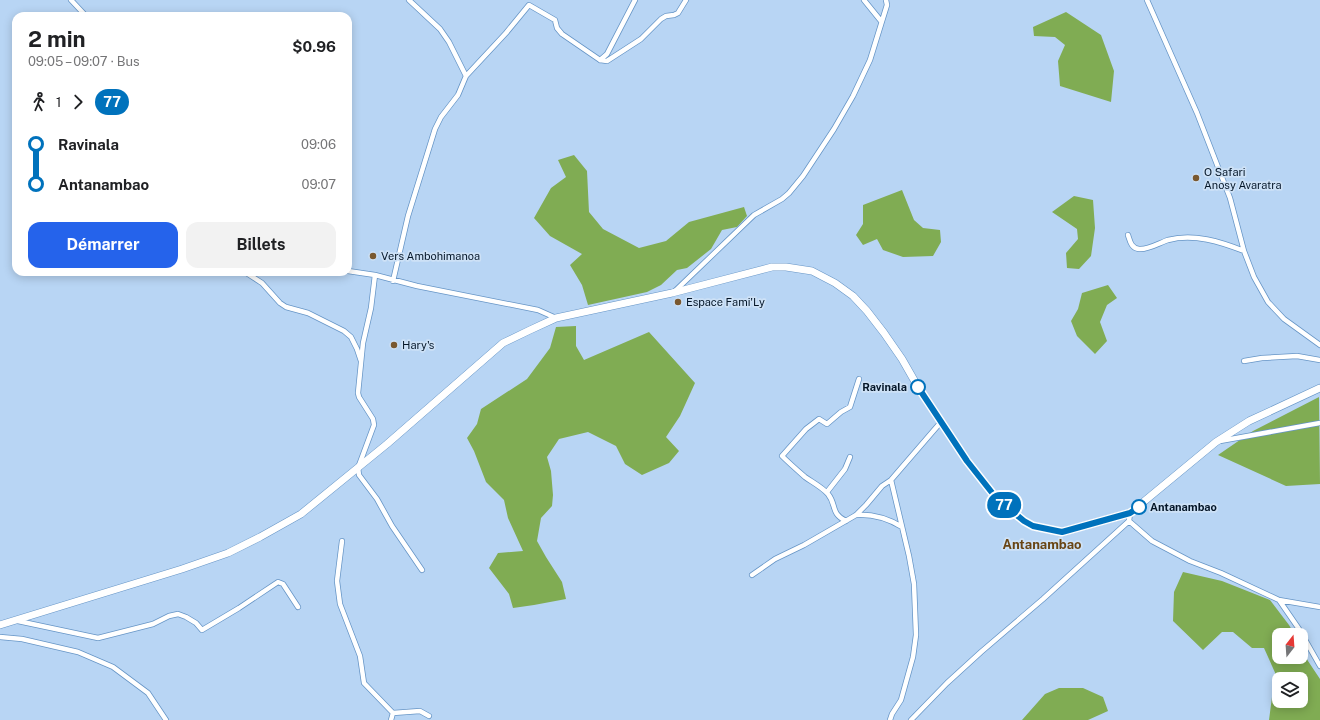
<!DOCTYPE html>
<html lang="fr">
<head>
<meta charset="utf-8">
<style>
	body { margin:0; font-family:"Public Sans",sans-serif; background:#f2f2f2; color:#202124; height:100vh; display:flex; flex-direction:column; font-size:15px; white-space:nowrap }
	* { box-sizing:border-box; margin:0 }
	p { font-size:13px; color:#757577 }
	.icon { flex:none; width:22px; height:22px; fill:none; stroke:currentColor; stroke-width:2; stroke-linecap:round; stroke-linejoin:round }
	.map { position:relative; flex:1; overflow:hidden }
	.drawer { position:absolute; left:12px; top:12px; width:340px; height:264px; display:flex; flex-direction:column; background:#fff; border-radius:12px; box-shadow:0 2px 10px #0003 }
	.drawer>* { flex:none }
	.badge { padding:0 8px; border-radius:13px; font-size:14px; line-height:26px }
	.needle { width:26px; rotate:17deg }
	.fabs { position:absolute; left:1272px; top:628px; display:grid; gap:8px }
	.fabs a { display:grid; place-items:center; width:36px; height:36px; border-radius:8px; background:#fff; box-shadow:0 2px 10px #0003; font-size:20px }
	.map>.badge { position:absolute; translate:-50% -50%; box-shadow:0 0 0 2px #fff }
	.legs { display:flex; align-items:center; gap:6px; height:44px; padding:0 16px; font-size:13px }
	.legs p { margin-inline-start:auto }
	.overview { display:flex; align-items:center; justify-content:space-between; height:68px; padding:0 16px }
	h1 { font-size:22px; font-weight:700; line-height:30px }
	.button { display:flex; gap:8px; margin-top:auto; padding:8px 16px }
	.button a { flex:1; height:46px; border-radius:12px; background:#2563eb; color:#fff; font-size:16px; font-weight:700; line-height:46px; text-align:center }
	.button a+a { background:#f2f2f2; color:#202124 }
	ul { padding:0 16px; list-style:none }
	li { display:flex; align-items:center; gap:14px; height:40px; font-size:15px }
	li i { display:grid; place-items:center; width:6px; height:100%; margin:0 5px; background:currentColor }
	li i::after { content:''; width:10px; height:10px; margin:-5px; border:3px solid; border-radius:50%; background:#fff }
	li p { margin-inline-start:auto }
	li:first-child i { background:linear-gradient(#0000 50%,currentColor 0) }
	li:last-child i { background:linear-gradient(currentColor 50%,#0000 0) }
	.map>svg:first-child { display:block }
</style>
</head>
<body>
<div class="map">
<svg width="1320" height="720" viewBox="0 0 1320 720">
	<rect width="100%" height="100%" fill="#b8d5f4"/>
	<path fill="#80ac53" fill-rule="evenodd" d="M1066 12 1101 35 1114 71 1111 102 1060 86 1058 61 1065 45 1055 37 1034 36 1033 27Z
		M574 155 587 171 589 212 603 229 639 248 666 241 689 222 744 207 747 216 737 227 722 230 711 249 687 268 677 270 661 285 647 292 588 305 582 285 570 265 582 254 550 236 534 218 551 188 566 177 558 160Z
		M902 190 914 220 923 228 940 230 941 242 933 256 903 257 883 250 877 239 863 245 856 235 863 224V205Z
		M1074 196 1093 200 1095 228 1091 256 1079 269 1067 268 1066 253 1078 239 1077 229 1052 212Z
		M1108 285 1117 298 1107 305 1100 322 1107 341 1095 354 1077 336 1071 321 1078 309 1082 293Z
		M576 326V346L584 360 649 332 695 383 680 416 666 437 679 451 669 463 642 475 625 464 616 446 588 432 559 439 547 457 551 471 553 495 552 506 541 518 537 541 546 557 562 582 566 599 534 605 513 608 509 594 489 568 498 553 523 551 508 518 504 500 486 482 474 451 467 438 477 424 481 409 527 379 550 348 556 327Z
		M1319 397 1320 484 1286 486 1218 455 1253 431Z
		M1183 572 1222 581 1270 600 1289 625 1295 635H1279V657H1301V647L1308 661 1320 679V720H1269L1272 697 1277 677 1264 648H1252L1233 632H1222L1203 650 1173 621 1174 592ZM1279 679H1301V701H1279Z
		M1059 688H1083L1103 697 1108 711 1088 720H1022L1045 694Z"/>
	<g fill="none" stroke-linecap="round" stroke-linejoin="round">
		<g stroke="#6695c6" stroke-width="6">
			<path id="street" d="M71 0 86 16
				M409 0 440 29 449 42 466 76
				M864 0 881 21
				M1147 0 1197 113 1230 198 1244 251 1254 277 1268 302 1284 319 1320 345
				M600 60 607 54 635 0
				M1128 235C1130 241 1131 248 1139 249 1148 250 1159 243 1168 240 1194 233 1221 242 1244 251
				M348 271 375 275 417 286 538 310 556 318
				M245 272 262 283 280 303 286 307 308 313 344 331 351 337 357 349 361 361
				M304 272H312
				M375 275 371 308 363 343 358 393 359 397 373 419 374 425 358 468 359 475 377 499 392 526 422 570
				M393 281 408 216 435 129 441 117 458 95 466 76 506 33 529 5 555 20 557 28 562 34 600 60 607 61 641 39 661 19 666 16 674 15 678 13 686 0
				M675 291 754 215 782 199 789 193 803 176 834 129 853 96 870 60 887 5 886 0
				M1244 361 1262 358 1297 356 1320 360
				M1220 441 1320 423
				M827 492 845 469 850 457
				M856 515C873 514 887 518 902 527
				M846 521C830 513 837 505 828 494 822 487 812 482 805 477 797 470 789 463 782 456L806 429 819 419 827 424 841 412 850 407 859 379
				M1129 521 1152 541 1190 561 1221 573 1279 600 1299 629 1320 666
				M342 541 337 581 340 604 360 656 364 683 393 713
				M752 575 775 559 804 545 856 515 866 505 882 486 891 480
				M1279 600 1320 607
				M18 621 98 638 153 624 169 616 178 614 186 617 196 623 202 630 239 608 278 582 283 584 298 607
				M0 637 22 639 78 652 113 667 148 693 166 720
				M391 720 393 713 420 711 429 716
				M890 720 892 714 901 700 913 657 916 635 914 584 909 556 891 480 941 422
				M911 720 947 683 981 652 1043 599 1129 521 1130 513"/>
		</g>
		<g stroke="#6695c6" stroke-width="8">
			<path id="secondary" d="M0 625 182 569 228 553 260 537 301 514 387 444 503 343 530 330 556 318 672 293 772 267H786L812 271 835 283 853 296 867 311 884 333 902 359 918 387 967 461 997 499 1024 521 1033 526 1047 529 1062 532 1130 513 1216 442 1249 421 1320 388"/>
		</g>
		<use href="#street" stroke="#fff" stroke-width="4.5"/>
		<use href="#secondary" stroke="#fff" stroke-width="7"/>
	</g>
	<g fill="none" stroke-linecap="round" stroke-linejoin="round">
		<g stroke="#fff" stroke-width="9">
			<path id="line-1" d="M918 387 967 461 997 499 1024 521 1033 526 1062 532 1130 513 1139 507"/>
		</g>
		<use href="#line-1" stroke="#0072bc" stroke-width="6"/>
	</g>
	<g fill="#79582f" stroke="#cde1f6" stroke-width="1.5">
		<circle cx="1196" cy="178" r="4"/>
		<circle cx="373" cy="256" r="4"/>
		<circle cx="678" cy="302" r="4"/>
		<circle cx="394" cy="345" r="4"/>
	</g>
	<g fill="#fff" stroke="#0072bc" stroke-width="2">
		<circle cx="918" cy="387" r="7"/>
		<circle cx="1139" cy="507" r="7"/>
	</g>
	<g text-anchor="middle" dominant-baseline="central" stroke-width="3.5" stroke-linejoin="round" paint-order="stroke">
		<g font-size="11" fill="#041628" stroke="#cde1f6" text-anchor="start">
			<text x="1204" y="172">O Safari<tspan x="1204" dy="13">Anosy Avaratra</tspan></text>
			<text x="381" y="256">Vers Ambohimanoa</text>
			<text x="686" y="302">Espace Fami'Ly</text>
			<text x="402" y="345">Hary's</text>
		</g>
		<g font-size="11" font-weight="bold" fill="#041628" stroke="#cde1f6" text-anchor="end">
			<text x="907" y="387">Ravinala</text>
			<text x="1150" y="507" text-anchor="start">Antanambao</text>
		</g>
		<g font-size="13" font-weight="bold" fill="#694514" stroke="#cde1f6">
			<text x="1042" y="544">Antanambao</text>
		</g>
	</g>
</svg>
<div class="fabs">
<a><svg class="needle" viewBox="-14 -14 28 28"><path d="M0-13l5 13h-10z" fill="#e53935"/><path d="M0 13l5-13h-10z" fill="#757577"/></svg></a>
<a><svg class="icon" aria-label="layers" viewBox="0 0 24 24"><path d="M12 4l9 5-9 5-9-5zM3 14l9 5 9-5"/></svg></a>
</div>
<b class="badge" style="left:1004px;top:505px;background:#0072bc;color:#fff">77</b>
<section class="drawer">
<div class="overview"><div><h1>2 min</h1><p>09:05 – 09:07 · Bus</p></div><b>$0.96</b></div>
<div class="legs"><svg class="icon" aria-label="walk" viewBox="0 0 24 24"><circle cx="13" cy="4" r="2"/><path d="M13 8l-2 6 4 7M11 14l-3 7M7 12l3-4h3l4 4"/></svg>1<svg class="icon" aria-label="forward" viewBox="0 0 24 24"><path d="M9 5l7 7-7 7"/></svg><b class="badge" style="background:#0072bc;color:#fff">77</b></div>
<ul>
<li><i style="color:#0072bc"></i><b>Ravinala</b><p>09:06</p></li>
<li><i style="color:#0072bc"></i><b>Antanambao</b><p>09:07</p></li>
</ul>
<div class="button"><a>Démarrer</a><a>Billets</a></div>
</section>
</div>
</body>
</html>
